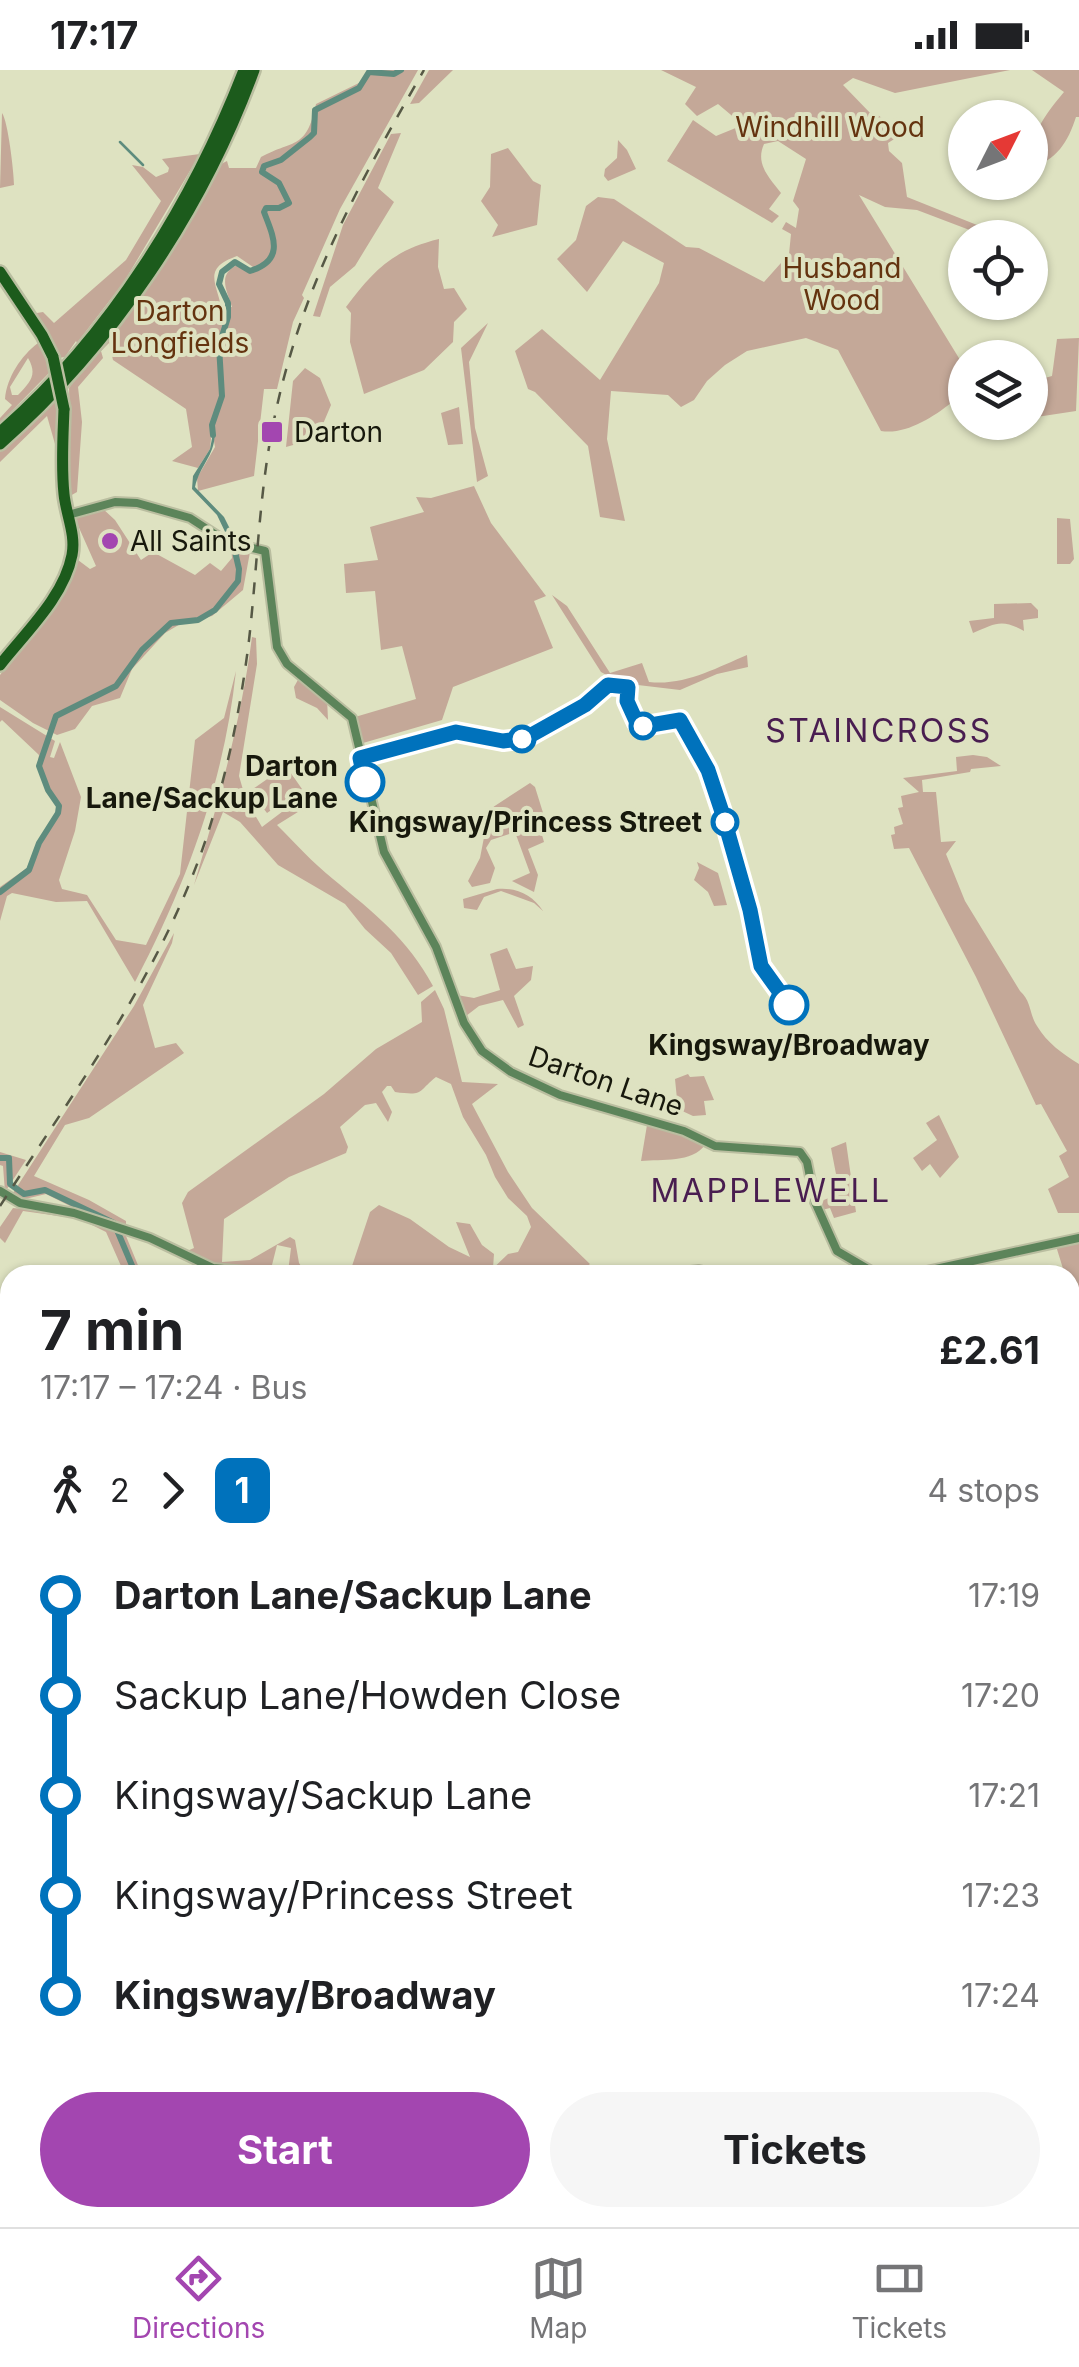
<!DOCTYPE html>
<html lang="en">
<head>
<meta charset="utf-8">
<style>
	body { margin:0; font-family:Inter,sans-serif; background:#f6f6f6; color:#202124; height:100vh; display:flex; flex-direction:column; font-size:38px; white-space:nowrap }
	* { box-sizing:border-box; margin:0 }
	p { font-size:32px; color:#757577 }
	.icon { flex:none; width:55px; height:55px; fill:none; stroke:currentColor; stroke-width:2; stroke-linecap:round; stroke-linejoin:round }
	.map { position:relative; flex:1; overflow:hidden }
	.drawer { position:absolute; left:0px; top:1195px; width:1080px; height:962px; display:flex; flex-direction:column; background:#fff; border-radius:30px 30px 0 0; box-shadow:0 2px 8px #0004 }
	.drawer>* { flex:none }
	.badge { padding:0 20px; border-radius:15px; font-size:35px; line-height:65px }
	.needle { width:65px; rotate:48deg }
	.controls { position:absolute; left:948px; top:30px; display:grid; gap:20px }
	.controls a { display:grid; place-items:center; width:100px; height:100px; border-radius:50%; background:#fff; box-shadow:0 2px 8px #0004; font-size:50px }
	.map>.badge { position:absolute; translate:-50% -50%; box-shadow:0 0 0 5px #fff }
	.legs { display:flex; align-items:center; gap:15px; height:110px; padding:0 40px; font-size:32px }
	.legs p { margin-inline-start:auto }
	.head { display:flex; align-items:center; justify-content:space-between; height:170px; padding:0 40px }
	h1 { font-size:55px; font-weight:700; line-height:75px }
	.cta { display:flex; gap:20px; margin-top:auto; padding:20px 40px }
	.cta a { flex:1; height:115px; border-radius:60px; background:#a346b0; color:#fff; font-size:40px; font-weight:700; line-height:115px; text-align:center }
	.cta a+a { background:#f6f6f6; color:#202124 }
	ul { padding:0 40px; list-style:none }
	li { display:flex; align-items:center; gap:35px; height:100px; font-size:38px }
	li i { display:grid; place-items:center; width:15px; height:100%; margin:0 12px; background:currentColor }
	li i::after { content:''; width:25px; height:25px; margin:-12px; border:8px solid; border-radius:50%; background:#fff }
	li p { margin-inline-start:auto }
	li:first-child i { background:linear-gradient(#0000 50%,currentColor 0) }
	li:last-child i { background:linear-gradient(currentColor 50%,#0000 0) }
	.status { display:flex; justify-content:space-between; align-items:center; height:70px; padding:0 50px; background:#fff; direction:ltr }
	.status svg { height:28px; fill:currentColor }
	.tabs { display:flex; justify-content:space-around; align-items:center; height:140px; border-top:2px solid #e0e0e0; background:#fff; font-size:28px; color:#757577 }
	.tabs a { display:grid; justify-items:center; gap:5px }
	.tabs .active { color:#a346b0 }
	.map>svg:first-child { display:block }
</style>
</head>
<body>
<div class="status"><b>17:17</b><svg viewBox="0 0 49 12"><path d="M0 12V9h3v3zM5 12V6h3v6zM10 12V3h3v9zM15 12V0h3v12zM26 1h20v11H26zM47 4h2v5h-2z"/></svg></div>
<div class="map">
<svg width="1079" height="2157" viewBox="0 0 1079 2157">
	<rect width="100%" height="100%" fill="#dee2c1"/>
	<path fill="#c4a898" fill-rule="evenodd" d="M367 0H418L340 139 302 225 304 228 293 252 277 319H264L254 406 198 421 197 408 215 377 212 359 210 379 198 398 172 391 192 377 186 339 113 290 109 273 101 281 103 288 78 317 82 352 77 422 70 426 67 400 70 377 69 318 176 175 219 95 227 91 229 98H256L261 87C295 69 306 80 316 34L363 11ZM237 186 253 197 247 202 237 195C217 205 227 220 232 237L221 236C215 210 204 198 237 186Z
		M429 0H453L419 33 410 34Z
		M661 0H1010L895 23 853 8 843 15 874 47 878 45 902 64 888 73 889 81 902 93 907 127 1007 167H988L917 140 885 137 859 125 965 298V319L954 314 951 333C932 348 905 365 881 361L838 280 806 268 747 281 725 295 707 311 694 330 681 337 668 325 611 321 607 369 625 451 600 447 588 376 535 322 528 319 515 281 542 259 600 310 659 213 664 193 623 171 587 222 557 189 576 170 586 136 598 127 614 129 686 177 699 178 764 212 789 184 791 164 782 159 786 152 796 158 799 139 793 131 806 89 778 71 764 74C755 94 769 107 781 123L769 139 779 146 772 153 667 91 693 50 716 66 743 55 718 34 697 46 685 34 696 17Z
		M1032 0H1079V47H1076C1068 72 1057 90 1030 98 1030 64 1044 46 1064 22Z
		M2 43C8 51 14 103 14 115L0 118Z
		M401 63 378 118 394 132 355 196 330 217 320 247 313 246 343 155 391 64Z
		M618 70 627 80 636 99 608 111 604 106 605 99 617 88Z
		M508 78 533 111 541 115 537 155 492 167 498 155 481 131 490 117 491 84Z
		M200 84 124 212 77 273 76 271 65 287 59 288 36 248 37 243 43 242 54 253 126 190 161 131 132 95 143 97 156 107 168 102 169 98 162 89Z
		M439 169 438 197 444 219 454 218 467 239 454 252 453 272 424 300 364 324 350 272 351 243 346 237C373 201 393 180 439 169Z
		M488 253 469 292 475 358 488 406 477 412 461 278Z
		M1079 268 1076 341 1030 348V312L1052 306 1057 269Z
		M38 273 44 276 50 302 0 353V348L12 335 5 329C7 307 21 286 38 273ZM28 288C38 305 30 312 18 325H12L10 317Z
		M305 298 320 308 331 335 323 354 325 366 286 377 293 311Z
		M58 327 57 381 47 346 0 392V382Z
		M459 337 463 374 448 375 441 343Z
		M474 416 491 453 546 526 534 531 553 578 453 617 442 650 363 673 355 647 416 629 402 576 381 580 375 521 346 523 344 494 378 490 370 457 424 442 416 427 431 428Z
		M102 438 115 450 141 490 153 482 195 505 210 493 221 501 232 488 231 476 250 482 243 520 212 546 182 553 165 563 132 599 120 628 92 636 75 659 57 665 33 653 0 630V605L57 528 78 490 90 499 96 496 76 451 77 447Z
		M1057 448 1070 449 1074 489 1070 494H1057Z
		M552 525 567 536 610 603 642 593 649 612C684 616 716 598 747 585L748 597 717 604 680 620 621 613 601 602Z
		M1031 533 1038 540V548L1023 550 1024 561C1001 548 995 554 973 563L969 551 994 548V534Z
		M252 567 256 568 257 594 239 706 246 730 262 757 311 720 314 732 277 755C295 773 313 793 333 809 374 843 407 868 433 916L418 925 391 883 365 859 345 834 278 795 240 752 223 742 194 815C218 733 241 652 252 567Z
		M236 601C224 712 187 813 135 912L87 831 56 832 12 823 7 826 0 851V817L27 798 38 771 56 742V735L46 720 37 696 39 685 2 650 0 652V637L55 671 50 687 54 688 60 672 81 727 75 761 59 810 62 819 87 825 116 870 146 875 180 804 195 670 224 648Z
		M299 608 327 628 328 650 317 638 296 628 294 617Z
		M973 685 987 687 1001 696 971 699 970 702 922 710 923 722H936L941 772 956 771 946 784 965 831 1020 921C1032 932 1029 944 1037 956 1047 973 1063 984 1079 994V1143H1058L1048 1119 1069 1107 1059 1086 1067 1081 1041 1034 1036 1035 976 907 909 778 894 779 891 765 895 764 894 757 903 754 898 738 903 737 901 726 919 722 903 708 957 701 956 687Z
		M286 696 302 719 267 743 250 721Z
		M530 713 535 717 549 762 542 765 544 772 528 779 538 805 534 822 512 811 530 803 515 762 491 770 486 778 495 798 490 813 472 817 468 811 480 788 486 757 481 751 484 743Z
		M697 792 718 803 727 835 714 836 708 822 694 810 699 798Z
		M497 819C516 817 533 825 543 841L534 833 501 821 484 827 477 840 464 838 463 829Z
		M174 863 172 873 143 935 155 978 176 973 184 983 89 1048 65 1055 34 1106 89 1130 126 1151V1166L142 1205H125L106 1162 80 1149 23 1141 5 1173 0 1168V1157L13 1138 72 1144 110 1156 46 1124 21 1130 11 1126 134 936Z
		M507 878 516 899 533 896 531 910 514 926 524 955 518 958 503 930 479 936 466 946 457 925 474 928 500 920 490 884Z
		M435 920 444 939 462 1012 498 1014 472 1034 508 1102 532 1138 590 1194 576 1205H486L508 1184 518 1182 531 1157 527 1146 508 1128 495 1107 486 1085 463 1047 451 1014 436 1007C417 1022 425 1026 395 1022L391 1016H387L382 1022 392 1042 388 1052 376 1033 365 1035 340 1057 348 1077 346 1083 289 1107 224 1149 222 1192 250 1190 290 1167 295 1170 299 1193 307 1205 288 1202 291 1178 277 1175 271 1199 221 1197 187 1181 194 1178 182 1133 188 1122 324 1024 376 979 422 952 421 932Z
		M688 1004 690 1007 704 1006 714 1030 704 1031 706 1045 693 1046 678 1039 675 1009Z
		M939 1045 959 1087 940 1108 930 1094 922 1101 913 1088 937 1070 926 1053Z
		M647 1055 683 1063 705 1075C692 1093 662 1089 641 1091Z
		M846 1072 856 1142 834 1148 830 1138 822 1140 819 1132 831 1127 836 1104 831 1078Z
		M0 1082 26 1090 5 1122 3 1096 0 1095Z
		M379 1135 410 1149 449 1177 470 1187 456 1152 470 1154 482 1175 494 1184 493 1198 483 1200 482 1205H349L370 1142Z
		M1079 1171V1233L1074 1235 1070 1205H1065L1056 1176Z
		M1079 1286V1612L1070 1613V1289Z
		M0 1401 10 1406V1780L0 1767Z
		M0 1794 10 1807V1872L0 1873Z
		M0 2008 10 2022V2068L0 2076Z
		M1070 2077 1079 2081 1074 2132H1070Z
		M247 2148H559L569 2156 251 2157Z
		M628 2148H918L919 2157H628Z"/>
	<path fill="#5e8c7e" d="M214 358C218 383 200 394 195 417L224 447 236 471 228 468 217 445 192 419 193 406 210 379Z"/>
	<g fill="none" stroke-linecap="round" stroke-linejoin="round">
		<path stroke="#5e8c7e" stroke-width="2.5" d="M120 72 143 95
			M0 1407 10 1412
			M3 1658 10 1656
			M0 2135 10 2129
			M476 2157 479 2148"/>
		<path stroke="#5e8c7e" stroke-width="6" d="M213 365 212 355 222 326 219 276 228 247V233L219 214 222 202 235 192 250 201C286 190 273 166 264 142L266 138H279L289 133 279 113 262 102 264 96 281 90 310 67 314 63 315 40 359 18 369 2 394 4 401 0
			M0 822 29 800 39 773 58 743 59 736 48 720 39 696 56 646 116 616 142 580 171 553 198 550 215 540 238 511 239 499 233 473
			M0 1088H9L10 1114 24 1124 45 1120 114 1153 136 1205
			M563 2157 565 2148"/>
		<g stroke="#babea0" stroke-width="12">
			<path id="secondary" d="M68 445 115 432 137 433 190 448 227 472 265 481 277 577 287 594 352 648 384 782 436 877 464 953 482 981 511 1002 560 1025 684 1061 715 1076 800 1082 807 1092 815 1132 837 1181 878 1205
				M0 1121 20 1133 74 1143 150 1168 213 1198 288 1205
				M657 1205 699 1200 720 1205
				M908 1205 1079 1168
				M1070 1768 1079 1785"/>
		</g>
		<g stroke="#babea0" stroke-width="16">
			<path id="highway" d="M0 202 42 265 53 287
				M0 362C110 267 192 134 244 0
				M0 374C112 276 203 140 254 0
				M0 595C25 563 64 527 72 485 76 464 66 445 64 424 61 396 63 367 64 339"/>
		</g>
		<use href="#secondary" stroke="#5c845a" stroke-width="8"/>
		<use href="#highway" stroke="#1c5b1c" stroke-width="11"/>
		<path stroke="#565845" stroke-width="2.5" stroke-dasharray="12 12" stroke-linecap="butt" d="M0 1136C76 1019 161 903 206 769 227 704 241 637 249 570 257 500 259 429 272 360 298 224 356 118 424 0
			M0 1781 10 1795
			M243 2148 246 2157"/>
		<g stroke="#babea0" stroke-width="16" stroke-linecap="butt">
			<path id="highway-bridge" d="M53 287 64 339"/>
		</g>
		<use href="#highway-bridge" stroke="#1c5b1c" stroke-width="11"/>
	</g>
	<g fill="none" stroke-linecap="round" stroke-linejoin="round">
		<g stroke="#fff" stroke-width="22">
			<path id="line-1" d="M365 712 360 688 456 662 503 671 526 668 585 635 608 615 628 617 627 631 637 653 645 656 680 650 708 700 722 742 750 840 761 896 789 935"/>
		</g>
		<use href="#line-1" stroke="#0072bc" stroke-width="15"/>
	</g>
	<g fill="#a346b0" stroke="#dee2c1" stroke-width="4">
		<rect x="260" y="350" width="24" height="24" rx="5"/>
		<circle cx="110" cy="471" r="10"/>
	</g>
	<g fill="#fff" stroke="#0072bc" stroke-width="5">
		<circle cx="643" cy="656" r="12"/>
		<circle cx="522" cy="669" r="12"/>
		<circle cx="365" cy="712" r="18"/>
		<circle cx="725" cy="752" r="12"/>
		<circle cx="789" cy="935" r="18"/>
	</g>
	<g text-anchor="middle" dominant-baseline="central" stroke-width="8" stroke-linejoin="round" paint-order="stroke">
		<g font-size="28" fill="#64330f" stroke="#dee2c1">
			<text x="830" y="57">Windhill Wood</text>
			<text x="842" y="198">Husband<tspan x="842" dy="32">Wood</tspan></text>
			<text x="180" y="241">Darton<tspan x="180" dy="32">Longfields</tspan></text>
		</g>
		<g font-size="28" fill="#17180c" stroke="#dee2c1" text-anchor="start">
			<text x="294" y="362">Darton</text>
			<text x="130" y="471">All Saints</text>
		</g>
		<g font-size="28" font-weight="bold" fill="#17180c" stroke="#dee2c1" text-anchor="end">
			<text x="338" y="696">Darton<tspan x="338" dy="32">Lane/Sackup Lane</tspan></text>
			<text x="702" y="752">Kingsway/Princess Street</text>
			<text x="789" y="975" text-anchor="middle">Kingsway/Broadway</text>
		</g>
		<g font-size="28" fill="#17180c" stroke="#dee2c1">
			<text transform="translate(606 1011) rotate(19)">Darton Lane</text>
		</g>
		<g font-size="32" letter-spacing="2.5" fill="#491d50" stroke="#dee2c1">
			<text x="879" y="660">STAINCROSS</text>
			<text x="771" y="1120">MAPPLEWELL</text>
		</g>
	</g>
</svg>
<div class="controls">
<a><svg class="needle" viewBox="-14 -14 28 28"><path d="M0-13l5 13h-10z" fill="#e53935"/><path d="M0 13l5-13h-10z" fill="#757577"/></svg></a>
<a><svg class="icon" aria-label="locate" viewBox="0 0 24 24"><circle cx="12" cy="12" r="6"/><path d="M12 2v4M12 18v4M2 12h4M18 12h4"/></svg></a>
<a><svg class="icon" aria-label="layers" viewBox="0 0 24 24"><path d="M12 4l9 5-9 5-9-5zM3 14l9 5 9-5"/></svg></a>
</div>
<section class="drawer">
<div class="head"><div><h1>7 min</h1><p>17:17 – 17:24 · Bus</p></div><b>£2.61</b></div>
<div class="legs"><svg class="icon" aria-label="walk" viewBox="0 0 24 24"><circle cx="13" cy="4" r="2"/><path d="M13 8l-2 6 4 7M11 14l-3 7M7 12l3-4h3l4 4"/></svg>2<svg class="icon" aria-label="forward" viewBox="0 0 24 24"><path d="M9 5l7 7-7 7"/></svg><b class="badge" style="background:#0072bc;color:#fff">1</b><p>4 stops</p></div>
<ul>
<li><i style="color:#0072bc"></i><b>Darton Lane/Sackup Lane</b><p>17:19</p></li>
<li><i style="color:#0072bc"></i><span>Sackup Lane/Howden Close</span><p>17:20</p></li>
<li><i style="color:#0072bc"></i><span>Kingsway/Sackup Lane</span><p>17:21</p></li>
<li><i style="color:#0072bc"></i><span>Kingsway/Princess Street</span><p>17:23</p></li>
<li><i style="color:#0072bc"></i><b>Kingsway/Broadway</b><p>17:24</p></li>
</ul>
<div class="cta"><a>Start</a><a>Tickets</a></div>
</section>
</div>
<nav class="tabs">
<a class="active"><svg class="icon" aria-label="directions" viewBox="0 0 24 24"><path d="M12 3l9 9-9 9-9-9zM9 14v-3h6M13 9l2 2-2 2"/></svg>Directions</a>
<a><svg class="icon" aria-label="map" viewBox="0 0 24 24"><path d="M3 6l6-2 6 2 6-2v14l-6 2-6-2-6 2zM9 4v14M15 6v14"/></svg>Map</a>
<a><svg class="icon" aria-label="tickets" viewBox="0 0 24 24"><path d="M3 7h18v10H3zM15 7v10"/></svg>Tickets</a>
</nav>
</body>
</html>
